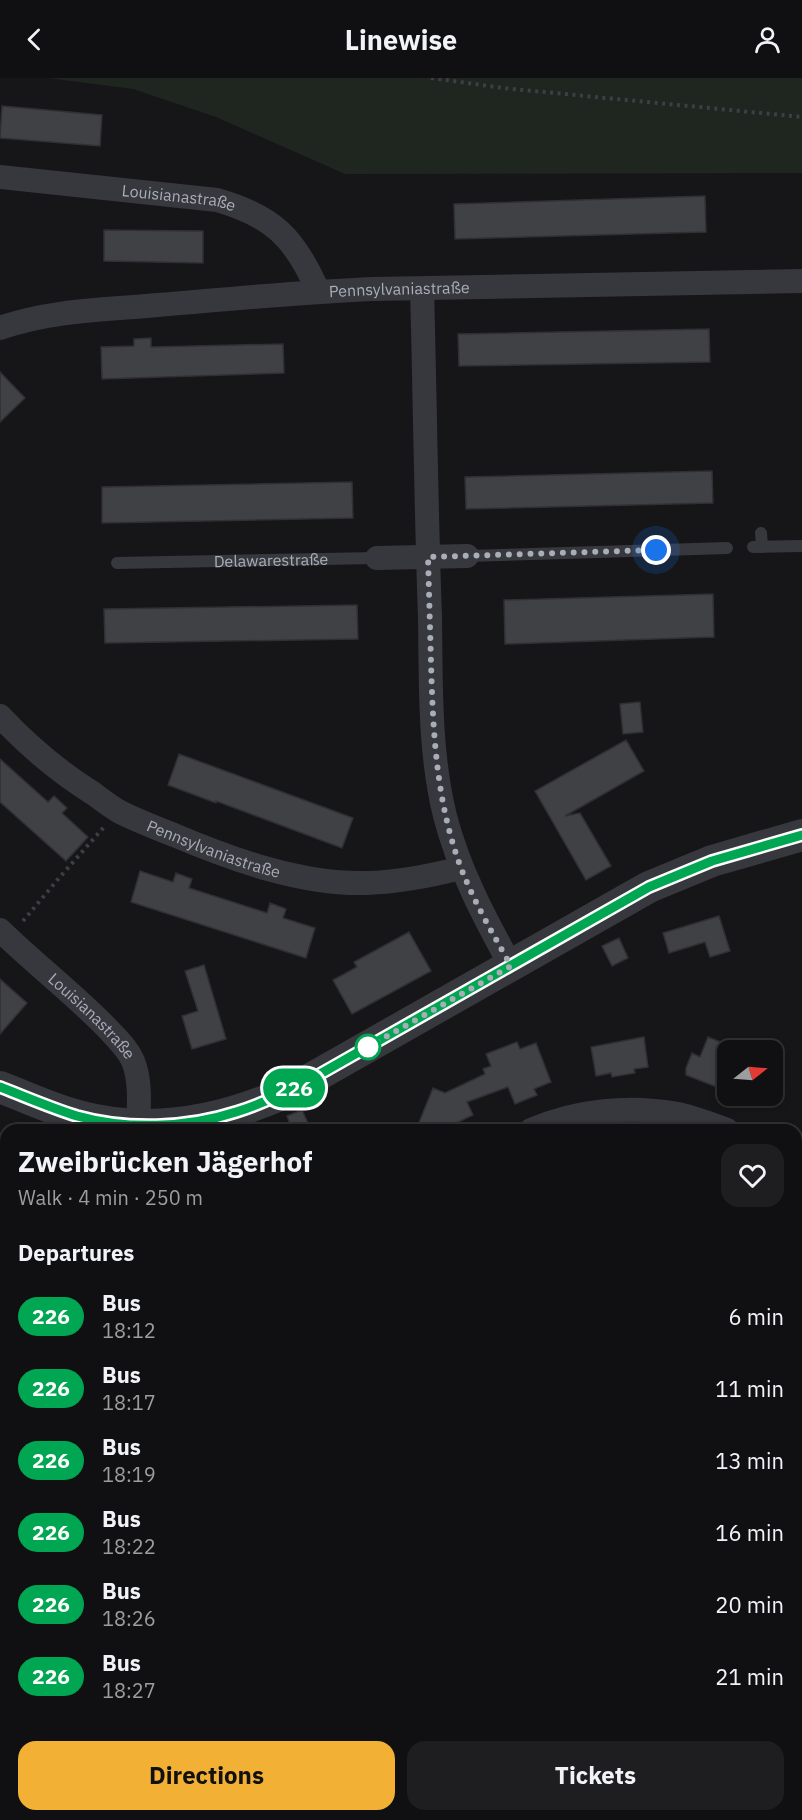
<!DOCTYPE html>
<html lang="en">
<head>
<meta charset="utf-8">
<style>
	body { margin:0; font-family:"IBM Plex Sans",sans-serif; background:#1e1e20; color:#f1f3f6; height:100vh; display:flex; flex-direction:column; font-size:22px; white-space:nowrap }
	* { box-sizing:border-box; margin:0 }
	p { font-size:20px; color:#9c9d9f }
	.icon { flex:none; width:33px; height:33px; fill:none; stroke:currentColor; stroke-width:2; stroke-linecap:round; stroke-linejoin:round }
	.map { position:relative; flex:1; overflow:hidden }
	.panel { position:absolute; left:0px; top:1046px; width:802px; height:698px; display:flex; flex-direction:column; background:#101012; border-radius:18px 18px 0 0; box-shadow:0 3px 9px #0003,0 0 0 2px #303032 }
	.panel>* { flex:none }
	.badge { padding:0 12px; border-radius:20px; font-size:21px; line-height:39px }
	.needle { width:39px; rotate:73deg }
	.controls { position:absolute; left:717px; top:962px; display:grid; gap:12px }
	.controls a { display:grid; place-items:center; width:66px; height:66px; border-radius:12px; background:#101012; box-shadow:0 3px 9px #0003,0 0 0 2px #303032; font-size:30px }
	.you { position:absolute; width:30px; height:30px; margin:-15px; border:4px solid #fff; border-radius:50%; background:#1a73e8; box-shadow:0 0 0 9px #1a73e833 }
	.map>.badge { position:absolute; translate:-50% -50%; box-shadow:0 0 0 3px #fff }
	h2 { padding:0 18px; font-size:22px; line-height:54px }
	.round { display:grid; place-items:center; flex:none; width:63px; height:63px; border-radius:18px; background:#1e1e20 }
	.headline { display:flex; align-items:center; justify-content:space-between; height:102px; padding:0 18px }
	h1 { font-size:28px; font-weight:700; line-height:45px }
	.button { display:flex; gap:12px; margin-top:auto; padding:12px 18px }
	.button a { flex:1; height:69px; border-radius:18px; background:#f2b134; color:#111; font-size:24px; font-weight:700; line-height:69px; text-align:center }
	.button a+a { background:#1e1e20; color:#f1f3f6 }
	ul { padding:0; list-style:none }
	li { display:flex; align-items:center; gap:18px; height:72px; padding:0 18px }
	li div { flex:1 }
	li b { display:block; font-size:22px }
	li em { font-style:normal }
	li .badge { min-width:66px; font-weight:700; text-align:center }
	header { display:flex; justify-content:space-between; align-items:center; height:78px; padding:0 18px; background:#101012; font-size:27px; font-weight:700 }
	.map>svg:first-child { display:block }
</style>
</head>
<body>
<header><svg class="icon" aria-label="back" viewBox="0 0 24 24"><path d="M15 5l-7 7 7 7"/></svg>Linewise<svg class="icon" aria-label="person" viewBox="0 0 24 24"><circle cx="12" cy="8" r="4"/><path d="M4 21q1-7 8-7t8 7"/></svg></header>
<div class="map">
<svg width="802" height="1742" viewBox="0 0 802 1742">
	<rect width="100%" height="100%" fill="#161618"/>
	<path fill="#1e261f" d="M48 0H802V95L345 96 216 39 133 11Z"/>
	<path fill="#404145" stroke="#303034" stroke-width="1.5" d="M2 28 102 37 100 68 0 60Z
		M705 118 706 154 455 161 454 126Z
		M104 152 203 153V185L104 183Z
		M709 251 710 284 459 288 458 256Z
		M151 260V269L283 266 284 295 102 301 101 269 134 268V261Z
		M0 294 25 320 0 344Z
		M712 393 713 425 466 431 465 399Z
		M352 404 353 440 102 445V409Z
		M713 516 714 559 505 566 504 522Z
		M357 527 358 561 105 565 104 531Z
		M640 624 643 654 623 656 620 626Z
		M626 662 644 693 565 738 580 735 611 788 586 802 535 713Z
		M179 676 353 740 342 770 216 723V725L168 707Z
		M0 681 48 724 54 718 67 730 62 735 88 759 66 783 0 724Z
		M140 793 173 804 176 795 192 801 189 810 267 835 270 825 286 831 283 840 315 850 306 880 131 824Z
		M719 838 730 873 710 879 705 864 669 875 663 855Z
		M409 854 431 893 352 936 333 902 357 889 354 884Z
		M619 860 628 880 612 888 602 868Z
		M204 887 226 961 192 971 182 938 198 933 185 893Z
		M0 901 27 925 0 956Z
		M644 959 648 989 634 991 635 995 612 999 611 995 596 998 591 969Z
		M708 959 728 967V997L722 1011 686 997V990L692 975 700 979Z
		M517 964 520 971 536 965 551 1004 534 1011 537 1017 515 1026 508 1009 467 1024 473 1037 442 1052H416L433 1010 445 1015 485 996 483 991 491 988 486 976Z
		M302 1032 311 1052H292L287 1038Z"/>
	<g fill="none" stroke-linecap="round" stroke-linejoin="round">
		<path stroke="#3d3f44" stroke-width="4" stroke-dasharray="3 4.5" stroke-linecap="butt" d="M431 0 503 10 802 39
			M23 843 59 800 104 749"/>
		<g stroke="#37383d" stroke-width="12">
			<path d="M761 455 762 469"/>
			<path d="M753 469 802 468"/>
			<path d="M467 478 727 470"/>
			<path id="s1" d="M117 485 377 480"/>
			<path d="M0 1113 6 1112"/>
			<path d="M66 1742 69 1737"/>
		</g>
		<g stroke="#37383d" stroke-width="24">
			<path id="s2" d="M0 99 217 122C273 138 295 160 318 213"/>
			<path d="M422 211C425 320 426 430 430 539 431 605 429 673 445 738 459 792 484 839 511 888"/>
			<path id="s3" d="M0 250C50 232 105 232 158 227 230 221 301 214 373 211L802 203"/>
			<path d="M377 480 467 478"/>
			<path id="s4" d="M0 638C28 668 59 694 94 716 102 722 111 729 120 734 138 743 156 750 174 757 233 782 303 807 367 805 399 804 430 798 461 790"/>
			<path id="s5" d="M0 852C35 886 74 916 108 951 117 961 128 971 133 983 141 1003 139 1026 138 1047"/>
			<path d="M531 1052C577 1032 629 1027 678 1036 695 1040 711 1046 727 1052"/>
			<path d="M796 1093 802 1097"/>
		</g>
		<path stroke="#37383d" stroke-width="32" d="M0 1009C26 1019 51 1031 78 1038 152 1058 225 1043 293 1011L649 809 712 783 802 757"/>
	</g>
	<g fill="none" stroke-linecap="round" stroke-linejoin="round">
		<g stroke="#fff" stroke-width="14">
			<path id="line" d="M0 1009C26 1019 51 1030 77 1038 127 1052 187 1050 236 1034 266 1025 293 1011 320 996L649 809 712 783 802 757"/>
		</g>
		<use href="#line" stroke="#00a651" stroke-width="9"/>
		<path stroke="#a8adb8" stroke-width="6" stroke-dasharray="0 10.8" d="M368 969 511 888C493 856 474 824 461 790 436 723 433 654 431 584 430 549 429 514 428 479L656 472"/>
	</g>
	<circle fill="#fff" stroke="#00a651" stroke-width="3" cx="368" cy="969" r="12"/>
	<g text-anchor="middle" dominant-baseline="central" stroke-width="4.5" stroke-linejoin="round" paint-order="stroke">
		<g font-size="16" fill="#a8adb8" stroke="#111113">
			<text stroke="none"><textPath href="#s2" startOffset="180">Louisianastraße</textPath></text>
			<text stroke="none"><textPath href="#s3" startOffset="402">Pennsylvaniastraße</textPath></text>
			<text stroke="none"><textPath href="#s1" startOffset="154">Delawarestraße</textPath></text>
			<text stroke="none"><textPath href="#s4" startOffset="255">Pennsylvaniastraße</textPath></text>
			<text stroke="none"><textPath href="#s5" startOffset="126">Louisianastraße</textPath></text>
		</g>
	</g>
</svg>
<div class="controls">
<a><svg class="needle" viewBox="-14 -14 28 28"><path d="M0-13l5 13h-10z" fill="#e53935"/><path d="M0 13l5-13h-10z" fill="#9c9d9f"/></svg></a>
</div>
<div class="you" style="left:656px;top:472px"></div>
<b class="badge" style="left:294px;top:1010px;background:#00a651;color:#fff">226</b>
<section class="panel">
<div class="headline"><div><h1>Zweibrücken Jägerhof</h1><p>Walk · 4 min · 250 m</p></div><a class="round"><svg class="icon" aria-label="heart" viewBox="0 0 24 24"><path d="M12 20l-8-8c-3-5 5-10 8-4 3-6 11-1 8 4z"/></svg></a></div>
<h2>Departures</h2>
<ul>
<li><span class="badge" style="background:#00a651;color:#fff">226</span><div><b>Bus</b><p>18:12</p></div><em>6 min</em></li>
<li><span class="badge" style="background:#00a651;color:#fff">226</span><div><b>Bus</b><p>18:17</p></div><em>11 min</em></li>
<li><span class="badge" style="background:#00a651;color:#fff">226</span><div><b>Bus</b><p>18:19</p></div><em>13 min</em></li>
<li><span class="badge" style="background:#00a651;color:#fff">226</span><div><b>Bus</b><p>18:22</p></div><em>16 min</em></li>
<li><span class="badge" style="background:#00a651;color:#fff">226</span><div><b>Bus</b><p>18:26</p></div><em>20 min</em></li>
<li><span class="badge" style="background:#00a651;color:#fff">226</span><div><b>Bus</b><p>18:27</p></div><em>21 min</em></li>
</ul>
<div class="button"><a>Directions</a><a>Tickets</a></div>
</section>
</div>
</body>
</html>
